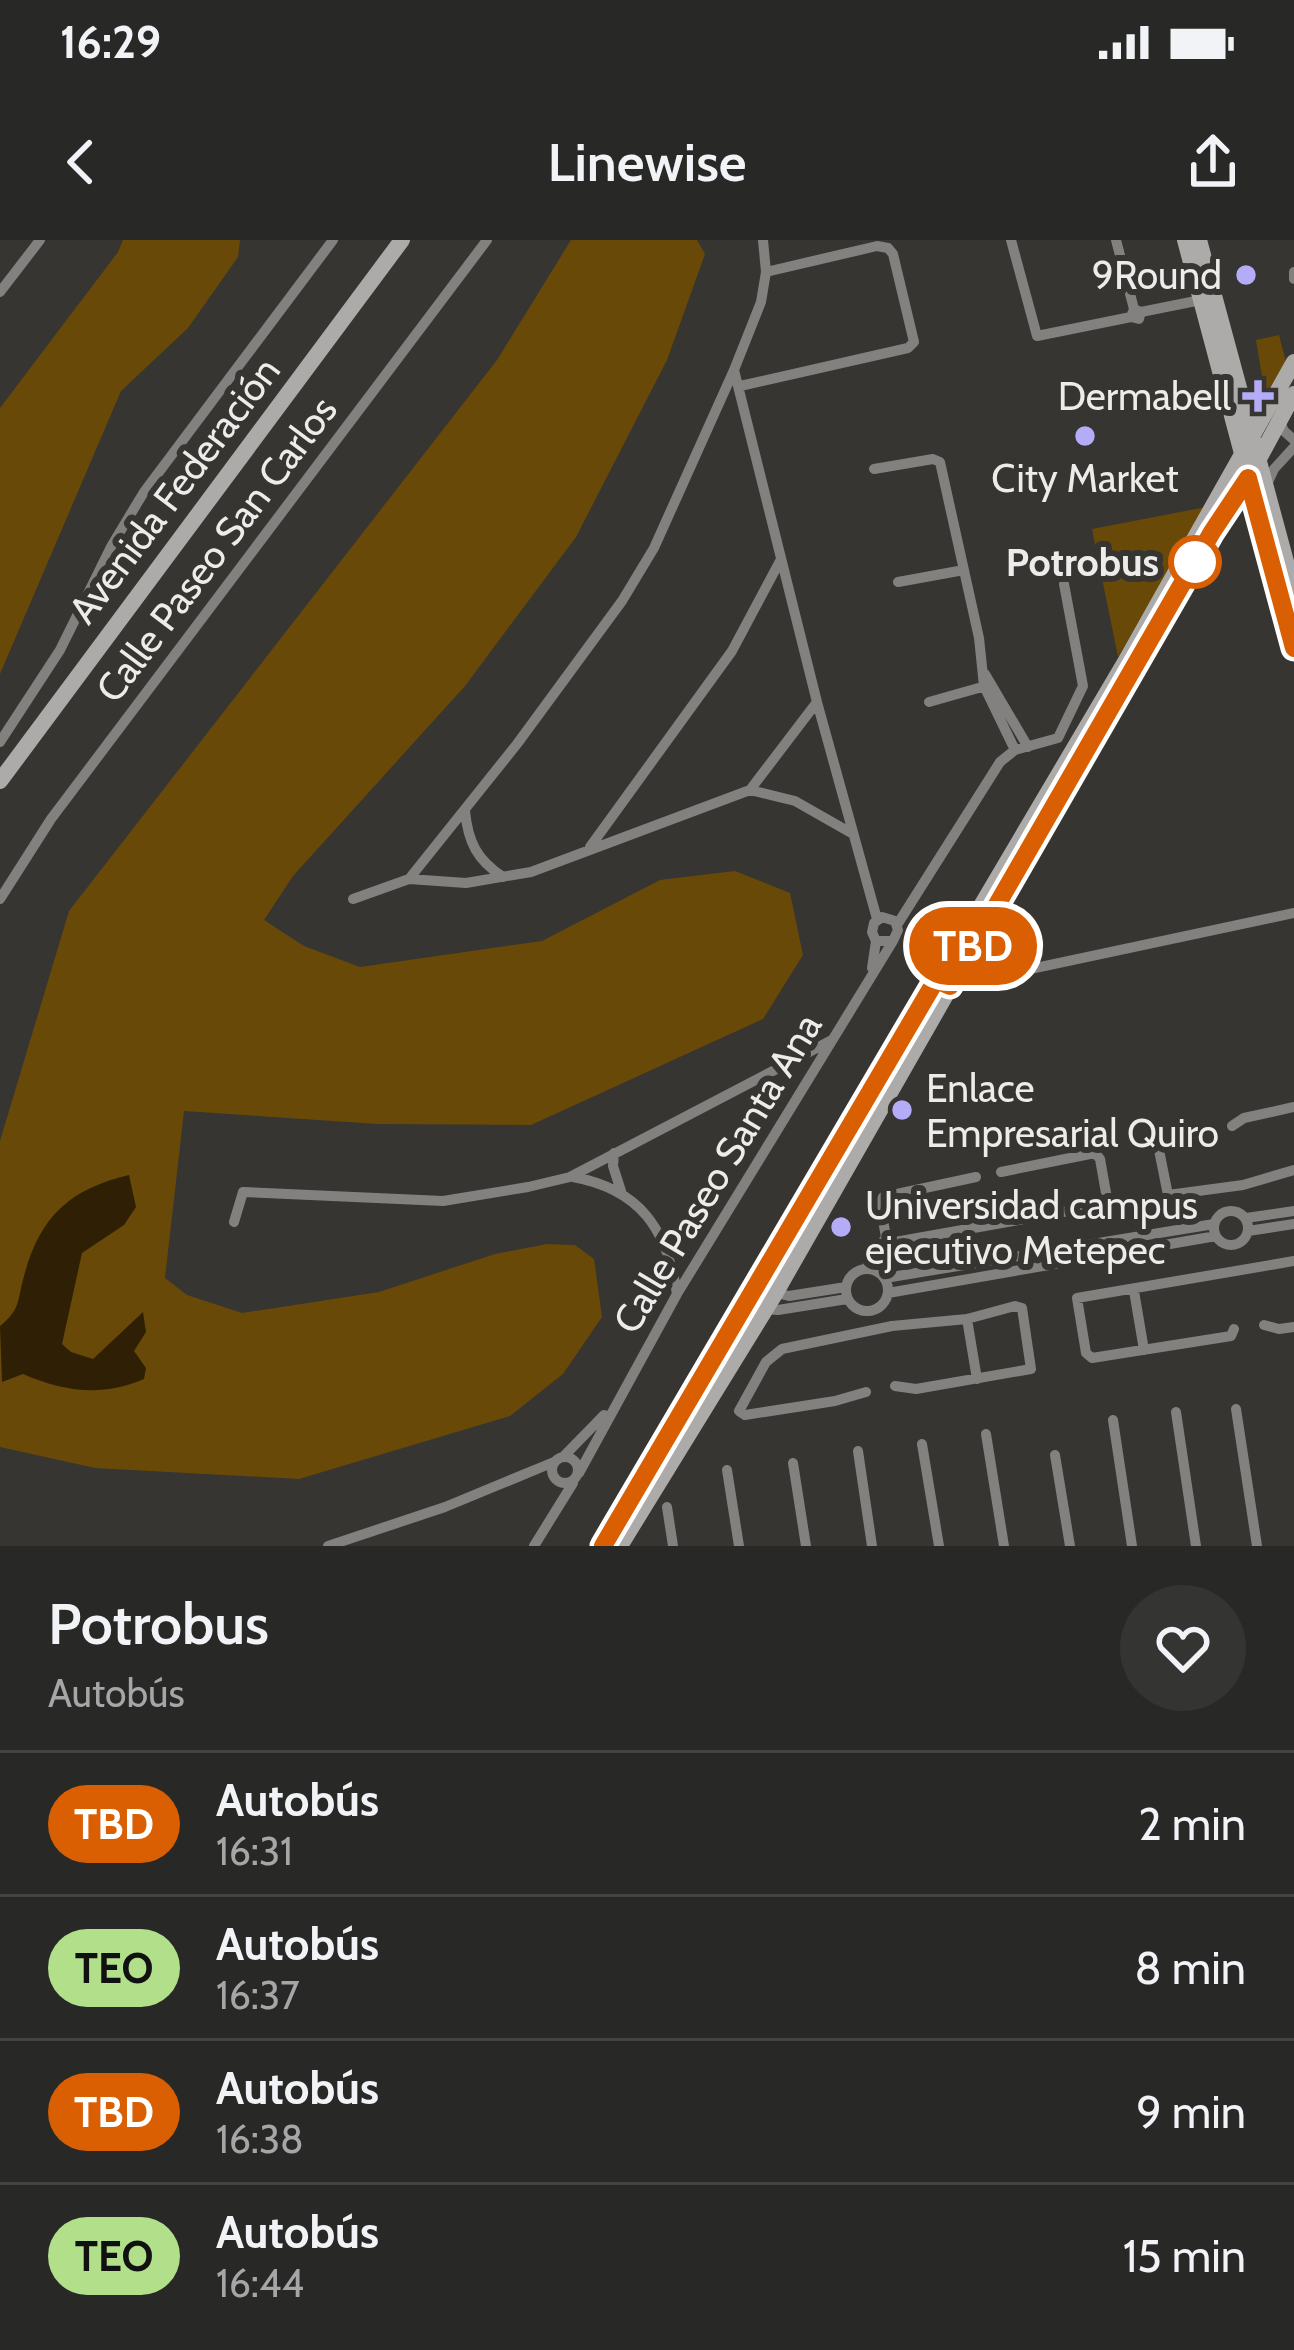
<!DOCTYPE html>
<html lang="es">
<head>
<meta charset="utf-8">
<style>
	body { margin:0; font-family:Cabin,sans-serif; background:#343432; color:#f1f3f6; height:100vh; display:flex; flex-direction:column; font-size:45px; white-space:nowrap }
	* { box-sizing:border-box; margin:0 }
	p { font-size:39px; color:#a5a6a7 }
	.icon { flex:none; width:66px; height:66px; fill:none; stroke:currentColor; stroke-width:2; stroke-linecap:round; stroke-linejoin:round }
	.map { position:relative; height:1306px; overflow:hidden }
	.side { display:flex; flex-direction:column; background:#282826; flex:1 }
	.side>* { flex:none }
	.badge { padding:0 24px; border-radius:39px; font-size:42px; line-height:78px }
	.map>.badge { position:absolute; translate:-50% -50%; box-shadow:0 0 0 6px #fff }
	.round { display:grid; place-items:center; flex:none; width:126px; height:126px; border-radius:63px; background:#343432 }
	.overview { display:flex; align-items:center; justify-content:space-between; height:204px; padding:0 48px }
	h1 { font-size:57px; font-weight:600; line-height:90px }
	ul { padding:0; list-style:none }
	li { display:flex; align-items:center; gap:36px; height:144px; padding:0 48px; border-top:3px solid #444443 }
	li div { flex:1 }
	li b { display:block; font-size:45px }
	li em { font-style:normal }
	li .badge { min-width:132px; font-weight:700; text-align:center }
	.status { display:flex; justify-content:space-between; align-items:center; height:84px; padding:0 60px; background:#282826; direction:ltr }
	.status svg { height:33px; fill:currentColor }
	header { display:flex; justify-content:space-between; align-items:center; height:156px; padding:0 48px; background:#282826; font-size:54px; font-weight:600 }
	.map>svg:first-child { display:block }
</style>
</head>
<body>
<div class="status"><b>16:29</b><svg viewBox="0 0 49 12"><path d="M0 12V9h3v3zM5 12V6h3v6zM10 12V3h3v9zM15 12V0h3v12zM26 1h20v11H26zM47 4h2v5h-2z"/></svg></div>
<header><svg class="icon" aria-label="back" viewBox="0 0 24 24"><path d="M15 5l-7 7 7 7"/></svg>Linewise<svg class="icon" aria-label="share" viewBox="0 0 24 24"><path d="M12 15V3M7 8l5-5 5 5M5 13v7h14v-7"/></svg></header>
<div class="map">
<svg width="1294" height="1306" viewBox="0 0 1294 1306">
	<rect width="100%" height="100%" fill="#363532"/>
	<path fill="#684908" d="M123 0H240L238 17 188 88 121 151 0 434V168L118 12Z
		M571 0H697L705 14 667 120 576 297 465 446 293 636 264 680 304 706 360 727 542 701 660 640 735 631 790 653 803 715 763 779 531 885 378 884 184 871 165 1038 187 1055 242 1073 379 1052 495 1014 547 1004 575 1005 594 1019 602 1077 563 1134 510 1176 299 1239 95 1228 0 1207V901L69 671 497 120Z
		M1279 95 1286 122 1265 155 1256 100Z
		M1206 267 1118 417 1092 289Z"/>
	<path fill="#2f2005" d="M129 935 136 967 124 985 82 1013 62 1104 71 1112 93 1119 143 1072 146 1092 134 1111 146 1128 144 1139C102 1157 65 1152 23 1134L2 1142 0 1086C21 1069 17 1061 24 1036 40 976 70 949 129 935Z"/>
	<g fill="none" stroke-linecap="round" stroke-linejoin="round">
		<path stroke="#82817f" stroke-width="10" d="M1011 0 1037 96 1131 77 1134 69 1141 72 1139 79 1131 77
			M1116 0 1134 69
			M1294 32V39
			M0 52 40 0
			M1141 72 1201 60
			M734 130 817 462 877 679
			M740 146 908 108 914 102 893 14 888 8 877 6 766 32
			M1279 180 1284 191 1294 200
			M874 229 933 219 940 222 979 398 984 446 1015 510
			M1266 246 1274 229 1294 207
			M898 342 964 330
			M985 434 1028 507
			M929 462 989 445
			M0 502 60 410 112 305 144 252 333 0
			M750 550 817 462
			M465 571C468 602 477 620 503 637
			M590 607 732 411 780 321
			M409 639 517 504 622 361 654 308 734 130 761 62 766 32 763 0
			M0 659 51 579 487 0
			M353 659 409 639 466 643 531 632 750 550 795 561 853 594
			M897 685 1000 522 1015 510 1058 498 1083 446 1064 344
			M872 728 876 701 872 692 874 683 882 677 895 681 898 690 893 701H876
			M951 746 1294 673
			M1232 886 1244 878 1294 867
			M1199 892 1163 895 1157 900 1168 955 1243 945 1294 930
			M614 913 613 926 621 951
			M573 937C640 949 667 989 677 1054
			M1214 988a17 17 0 1 1 34 0a17 17 0 1 1-34 0Z
			M1246 978 1294 971
			M234 982 243 952 443 961 528 947 570 937 832 800
			M1248 991 1294 984
			M895 1002 1108 964 1100 919 1095 913 1001 932
			M895 1002 886 997 880 964 883 957 976 937
			M866 1028 886 997
			M846 1050a21 21 0 1 1 42 0a21 21 0 1 1-42 0Z
			M880 1033 895 1002
			M885 1038 1214 984
			M1134 1051 1144 1110
			M772 1052 789 1056 846 1047
			M888 1053 1216 996
			M762 1069 778 1070 847 1059
			M967 1079 977 1139
			M1264 1085 1279 1089 1294 1087
			M1234 1089 1231 1096 1092 1118 1086 1113 1077 1058 1294 1021
			M866 1152 835 1161 745 1175 739 1171 766 1122 782 1109 892 1086 967 1079 1015 1066 1022 1068 1031 1129 916 1149 895 1146
			M1236 1169 1257 1306
			M1176 1172 1196 1306
			M1113 1180 1132 1306
			M986 1194 1004 1306
			M922 1204 939 1306
			M858 1211 872 1306
			M1055 1215 1070 1306
			M564 1216 604 1175
			M552 1230a13 13 0 1 1 26 0a13 13 0 1 1-26 0Z
			M793 1223 806 1306
			M727 1230 739 1306
			M579 1233 677 1054 893 701
			M667 1267 673 1306
			M328 1306 445 1267 554 1222
			M534 1306 573 1243"/>
		<path stroke="#adaba9" stroke-width="16" d="M1185 0 1294 408
			M1199 0 1294 351
			M1210 295 1248 239 1294 154
			M0 541 402 0
			M603 1306 1125 422 1294 122
			M620 1306 775 1054 1083 515"/>
	</g>
	<g fill="none" stroke-linecap="round" stroke-linejoin="round">
		<g stroke="#fff" stroke-width="27">
			<path id="line" d="M603 1306 936 740 950 746 1212 292 1248 238 1294 408"/>
		</g>
		<use href="#line" stroke="#d95f02" stroke-width="18"/>
	</g>
	<g fill="#b5acf8" stroke="#363532" stroke-width="4.5">
		<circle cx="1246" cy="35" r="12"/>
		<path d="M1252 138h12v12h12v12h-12v12h-12v-12h-12v-12h12z"/>
		<circle cx="1085" cy="196" r="12"/>
		<circle cx="902" cy="870" r="12"/>
		<circle cx="841" cy="987" r="12"/>
	</g>
	<circle fill="#fff" stroke="#d95f02" stroke-width="6" cx="1195" cy="322" r="24"/>
	<g text-anchor="middle" dominant-baseline="central" stroke-width="12" stroke-linejoin="round" paint-order="stroke">
		<g font-size="39" fill="#eeeceb" stroke="#363532" text-anchor="end">
			<text x="1222" y="35">9Round</text>
			<text x="1231" y="156">Dermabell</text>
			<text x="1085" y="238" text-anchor="middle">City Market</text>
			<text x="926" y="848" text-anchor="start">Enlace<tspan x="926" dy="45">Empresarial Quiro</tspan></text>
			<text x="865" y="965" text-anchor="start">Universidad campus<tspan x="865" dy="45">ejecutivo Metepec</tspan></text>
		</g>
		<g font-size="39" fill="#eeeceb" stroke="#363532">
			<text transform="translate(174 250) rotate(-53)">Avenida Federación</text>
			<text transform="translate(216 309) rotate(-53)">Calle Paseo San Carlos</text>
			<text transform="translate(717 933) rotate(-59)">Calle Paseo Santa Ana</text>
		</g>
		<g font-size="39" font-weight="bold" fill="#eeeceb" stroke="#363532" text-anchor="end">
			<text x="1159" y="322">Potrobus</text>
		</g>
	</g>
</svg>
<b class="badge" style="left:973px;top:706px;background:#d95f02;color:#fff">TBD</b>
</div>
<section class="side">
<div class="overview"><div><h1>Potrobus</h1><p>Autobús</p></div><a class="round"><svg class="icon" aria-label="heart" viewBox="0 0 24 24"><path d="M12 20l-8-8c-3-5 5-10 8-4 3-6 11-1 8 4z"/></svg></a></div>
<ul>
<li><span class="badge" style="background:#d95f02;color:#fff">TBD</span><div><b>Autobús</b><p>16:31</p></div><em>2 min</em></li>
<li><span class="badge" style="background:#b2df8a;color:#111">TEO</span><div><b>Autobús</b><p>16:37</p></div><em>8 min</em></li>
<li><span class="badge" style="background:#d95f02;color:#fff">TBD</span><div><b>Autobús</b><p>16:38</p></div><em>9 min</em></li>
<li><span class="badge" style="background:#b2df8a;color:#111">TEO</span><div><b>Autobús</b><p>16:44</p></div><em>15 min</em></li>
</ul>
</section>
</body>
</html>
